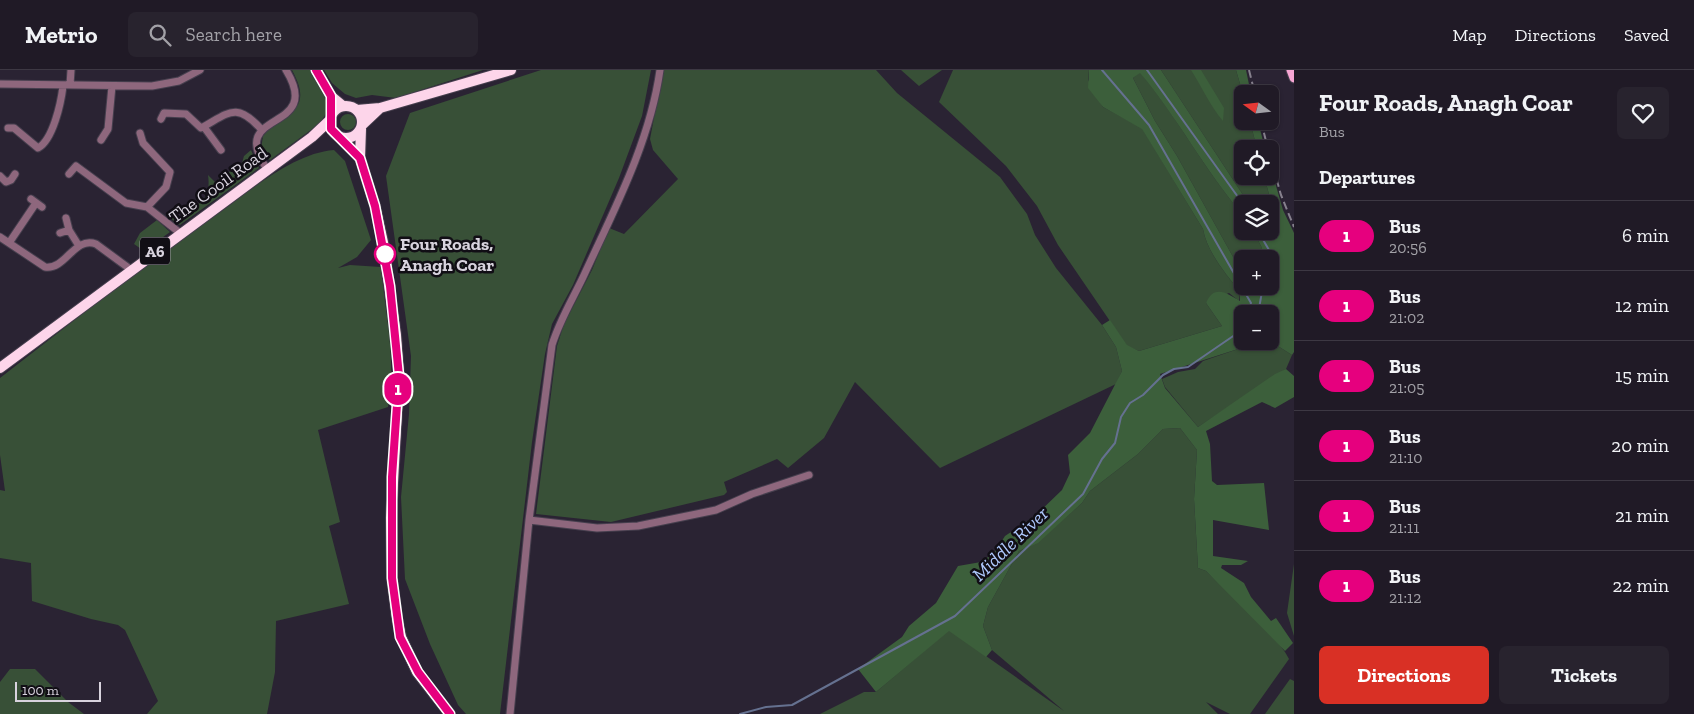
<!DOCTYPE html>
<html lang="en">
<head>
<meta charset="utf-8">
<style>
	body { margin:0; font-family:"Zilla Slab",serif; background:#28232e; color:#f1f3f6; height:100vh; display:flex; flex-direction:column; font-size:19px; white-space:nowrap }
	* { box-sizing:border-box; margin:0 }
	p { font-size:16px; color:#a2a1a7 }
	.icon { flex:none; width:28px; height:28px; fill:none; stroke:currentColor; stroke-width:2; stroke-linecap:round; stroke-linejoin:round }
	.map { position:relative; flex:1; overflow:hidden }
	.drawer { display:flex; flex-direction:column; background:#201a26; width:400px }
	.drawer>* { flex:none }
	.badge { padding:0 10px; border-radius:16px; font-size:18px; line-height:32px }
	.needle { width:32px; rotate:285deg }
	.controls { position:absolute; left:1234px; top:15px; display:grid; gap:10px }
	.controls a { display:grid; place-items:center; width:45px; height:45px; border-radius:8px; background:#201a26; box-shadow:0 1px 4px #0004,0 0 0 1px #3d3843; font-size:25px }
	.scale { position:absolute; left:15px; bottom:12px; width:86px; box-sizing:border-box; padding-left:5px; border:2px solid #d8d3de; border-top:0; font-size:14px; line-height:18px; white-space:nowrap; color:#d8d3de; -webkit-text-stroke:4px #110e15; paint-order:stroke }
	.map>.badge { position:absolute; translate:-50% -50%; box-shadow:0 0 0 2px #fff }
	h2 { padding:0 25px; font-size:19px; line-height:45px }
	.round { display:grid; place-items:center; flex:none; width:52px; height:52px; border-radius:8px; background:#28232e }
	.headline { display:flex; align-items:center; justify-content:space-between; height:85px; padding:0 25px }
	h1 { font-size:24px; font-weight:700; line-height:38px }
	.primary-button { display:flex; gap:10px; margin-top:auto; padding:10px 25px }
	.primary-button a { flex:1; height:58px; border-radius:8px; background:#d93025; color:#fff; font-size:20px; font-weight:700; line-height:58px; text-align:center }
	.primary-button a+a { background:#28232e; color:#f1f3f6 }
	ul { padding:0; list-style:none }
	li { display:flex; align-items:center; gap:15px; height:70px; padding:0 25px; border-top:1px solid #3d3843 }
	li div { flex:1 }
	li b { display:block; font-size:19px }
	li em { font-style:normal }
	li .badge { min-width:55px; font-weight:700; text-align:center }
	header { display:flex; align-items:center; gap:30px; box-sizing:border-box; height:70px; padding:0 25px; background:#201a26; border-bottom:1px solid #3d3843 }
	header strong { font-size:24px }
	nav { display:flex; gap:28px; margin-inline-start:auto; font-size:18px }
	.search { width:350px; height:45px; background:#28232e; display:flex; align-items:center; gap:12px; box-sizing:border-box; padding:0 18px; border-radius:8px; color:#a2a1a7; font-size:19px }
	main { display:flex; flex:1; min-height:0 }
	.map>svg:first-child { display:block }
</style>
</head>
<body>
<header>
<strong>Metrio</strong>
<div class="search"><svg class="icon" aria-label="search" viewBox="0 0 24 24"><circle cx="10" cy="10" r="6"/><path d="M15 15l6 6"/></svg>Search here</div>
<nav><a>Map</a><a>Directions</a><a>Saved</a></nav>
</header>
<main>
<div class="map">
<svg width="1294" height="644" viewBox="0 0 1294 644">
	<rect width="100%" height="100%" fill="#2a2333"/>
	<path fill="#385037" d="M292 0H311L325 23 328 41 319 54 270 90 266 88 261 79 263 66C285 40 315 43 292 0Z
		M324 0H483L396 28 372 25 356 28 345 24 332 13Z
		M541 0H651L642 46 619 108 573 215 552 254 545 284 532 372 500 644H466L458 635 430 574 405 509 401 427 409 344 411 286 386 106 410 43Z
		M663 0H876L897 23 1000 107 1027 144 1035 165 1056 198 1102 255 1116 277 1122 301 1116 314 940 398 855 312 824 368 788 398 777 389 724 412 727 422 724 425 611 452 536 444 557 276 564 254 592 200 609 158 624 164 678 109 653 80 650 69Z
		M901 0H942L919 16Z
		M953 0H1089L1088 10 1103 37 1142 58 1203 159C1207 182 1226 204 1240 222L1239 231 1229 223 1206 233 1222 256 1139 281 1127 276 1058 175 1037 136 1006 96 939 32Z
		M1161 0H1236L1243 24 1242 51H1250L1257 79H1242V106H1264L1273 139 1271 147 1270 134H1249Z
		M1140 2C1177 47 1204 99 1242 144V161H1253L1262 178 1261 189H1242V203L1177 86 1155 51 1133 8Z
		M340 52a8 8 0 1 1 16 0a8 8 0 1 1-16 0Z
		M251 80 259 98 180 155 174 152 170 146 172 145 176 150C196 135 212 132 208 105L215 112 242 93 244 86Z
		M334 80 345 91 371 170 357 187 338 198 350 195 381 197C385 242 397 292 388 337L318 360 340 452 329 456 349 534 276 551 275 602 267 644H147L158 631 125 560 118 555 91 549 32 531 31 493 0 488V420L5 421 0 385V308C72 252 144 195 219 143 251 120 294 83 334 80Z
		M157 150 170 162 144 181 134 174 140 163Z
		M1244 271H1270L1292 285 1286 299 1198 357 1165 317 1162 309 1178 302 1195 299 1203 291 1238 279Z
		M1180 358 1197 380 1194 429 1198 498 1206 501C1229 523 1275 562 1289 589L1250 644H1230L1206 632 1218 644H820L864 622H876L949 560 1064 641 992 580 983 556 988 537 1019 481 1038 472 1082 433 1090 421 1138 384 1163 359Z
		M1294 494V566L1287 543Z
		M10 599H35L68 632 84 644H0V612Z
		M1290 609 1294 611V644H1265Z"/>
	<path fill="#3c5f3b" d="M1089 0H1161L1249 134H1242V144C1204 99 1177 47 1140 3L1133 8 1155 51 1177 86 1242 203V216H1250L1253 221 1255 216H1270V189H1261L1262 178 1253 161H1270V147L1273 139 1264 106H1270V95L1283 140 1294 163V282L1292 285 1270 271V244H1242L1244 271 1238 279 1160 304 1165 318 1198 357 1275 304 1286 299 1294 306V327L1275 338 1262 332 1206 361 1210 374 1212 411 1217 415 1264 413 1269 460 1213 450V486L1248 491 1241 495H1222L1221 498 1244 513 1251 527 1271 551 1276 548 1293 573 1285 581 1206 501 1198 498 1194 429 1197 380 1180 358 1163 359 1138 384 1090 421 1082 433 1038 473 1019 481 988 537 983 556 992 580 986 587 949 561 876 622 858 599 902 567 909 556 936 533 958 496 981 492 994 483 1005 466 1035 446 1062 420 1070 403 1068 385 1090 363 1122 301 1116 277 1102 255 1110 250 1127 275 1139 281 1222 256 1206 233C1214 214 1227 223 1240 231V222C1226 204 1207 182 1203 159L1142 59 1103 37 1088 18Z
		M1191 0H1201L1224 38 1223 51C1210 36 1202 17 1191 0Z
		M1236 0H1246L1251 24H1243Z
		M1250 51H1258L1265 79H1257Z"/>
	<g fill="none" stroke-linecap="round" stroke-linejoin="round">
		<path stroke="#657190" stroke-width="2" d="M1102 0 1149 55 1251 233 1247 244
			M1147 0 1243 134
			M1258 161 1269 180 1267 189
			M1258 244 1263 216
			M740 644 766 637 792 635 955 546 1083 424 1102 389 1115 373 1121 347 1130 333 1143 325 1163 305 1174 299 1188 297 1242 260"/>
		<g stroke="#463f4e" stroke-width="9">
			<path id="minor" d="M0 14 152 16 179 11 200 0
				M70 15 71 0
				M161 49 164 43 186 44 201 58C229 43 236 31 262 60
				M204 57 221 80
				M8 58H14L38 78C53 70 61 33 63 16
				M140 63 143 73 170 102 166 117 147 137
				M101 70 108 59 112 16
				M267 99C225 38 325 64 286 0
				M69 104 76 96 126 133 147 137 180 163
				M0 106 6 112 11 110 15 104
				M31 129 42 137
				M66 148 69 160 79 176
				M60 163 69 160
				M0 167 45 197C66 200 74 166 96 174L130 199
				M9 173 36 133
				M529 450 597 458 638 456 716 440 752 424 809 405
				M510 644 529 450 552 275C560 249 574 227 585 203 615 138 650 71 660 0"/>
		</g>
		<g stroke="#463f4e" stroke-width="11">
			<path id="major" d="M1291 0 1294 8"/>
		</g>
		<g stroke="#463f4e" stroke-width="12">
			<path id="highway" d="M316 0 331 26 343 36
				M330 52a16 16 0 1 1 32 0a16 16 0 1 1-32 0Z
				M357 40 380 38 511 0
				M362 55 380 38
				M361 59 360 88 375 136 383 172 396 265 399 306 391 448 392 508 397 548 401 567 417 602 450 644
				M0 298 312 67 329 51"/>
		</g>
		<use href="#minor" stroke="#8e677d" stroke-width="7"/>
		<use href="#major" stroke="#f7a6d4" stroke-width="9"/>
		<use href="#highway" stroke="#fdd5ea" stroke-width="10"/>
		<path stroke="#86808d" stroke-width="2" stroke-dasharray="8 4" stroke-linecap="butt" d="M1249 0 1255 24
			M1261 51 1268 79
			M1270 86 1281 125 1294 157"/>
	</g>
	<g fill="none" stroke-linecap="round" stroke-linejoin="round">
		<g stroke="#fff" stroke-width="11">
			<path id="line" d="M316 0 331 26V59L360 88 375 136 390 216 399 306 392 407V508L400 567 418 602 450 644"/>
		</g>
		<use href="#line" stroke="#e6007e" stroke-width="8"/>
	</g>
	<circle fill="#fff" stroke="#e6007e" stroke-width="2.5" cx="385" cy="184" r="10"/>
	<g text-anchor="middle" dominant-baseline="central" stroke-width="5" stroke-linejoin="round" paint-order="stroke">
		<rect fill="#110e15" stroke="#9c98a2" stroke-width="1" x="140" y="167.5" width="30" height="27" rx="4"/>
		<g font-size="16" font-weight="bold" fill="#d8d3de">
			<text x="155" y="181">A6</text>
		</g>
		<g font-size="18" fill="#d8d3de" stroke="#110e15">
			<text transform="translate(218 115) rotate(-36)">The Cooil Road</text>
		</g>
		<g font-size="18" font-weight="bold" fill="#d8d3de" stroke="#110e15" text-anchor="start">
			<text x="400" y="174">Four Roads,<tspan x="400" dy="21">Anagh Coar</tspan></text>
		</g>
		<g font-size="19" font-style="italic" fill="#afc9fe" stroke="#110e15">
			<text transform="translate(1010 474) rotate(-44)">Middle River</text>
		</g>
	</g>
</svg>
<div class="controls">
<a><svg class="needle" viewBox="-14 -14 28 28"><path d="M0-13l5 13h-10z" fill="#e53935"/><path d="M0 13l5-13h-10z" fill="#a2a1a7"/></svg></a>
<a><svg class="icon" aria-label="locate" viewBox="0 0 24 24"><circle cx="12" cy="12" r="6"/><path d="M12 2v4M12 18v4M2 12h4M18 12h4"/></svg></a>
<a><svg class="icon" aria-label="layers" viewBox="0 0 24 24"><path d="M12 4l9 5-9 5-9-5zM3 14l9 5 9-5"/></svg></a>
<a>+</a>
<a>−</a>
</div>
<div class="scale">100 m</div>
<b class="badge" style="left:398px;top:319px;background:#e6007e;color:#fff">1</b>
</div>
<section class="drawer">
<div class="headline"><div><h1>Four Roads, Anagh Coar</h1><p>Bus</p></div><a class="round"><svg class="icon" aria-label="heart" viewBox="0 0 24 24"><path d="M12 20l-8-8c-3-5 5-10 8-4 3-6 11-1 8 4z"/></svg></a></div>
<h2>Departures</h2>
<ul>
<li><span class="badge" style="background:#e6007e;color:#fff">1</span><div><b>Bus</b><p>20:56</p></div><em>6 min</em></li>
<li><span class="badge" style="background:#e6007e;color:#fff">1</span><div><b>Bus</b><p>21:02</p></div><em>12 min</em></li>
<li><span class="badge" style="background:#e6007e;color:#fff">1</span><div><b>Bus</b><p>21:05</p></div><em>15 min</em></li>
<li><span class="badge" style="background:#e6007e;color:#fff">1</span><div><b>Bus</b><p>21:10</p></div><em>20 min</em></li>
<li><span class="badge" style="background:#e6007e;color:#fff">1</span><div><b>Bus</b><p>21:11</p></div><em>21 min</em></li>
<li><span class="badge" style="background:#e6007e;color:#fff">1</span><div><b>Bus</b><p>21:12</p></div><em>22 min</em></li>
</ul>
<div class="primary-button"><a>Directions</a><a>Tickets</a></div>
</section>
</main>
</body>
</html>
